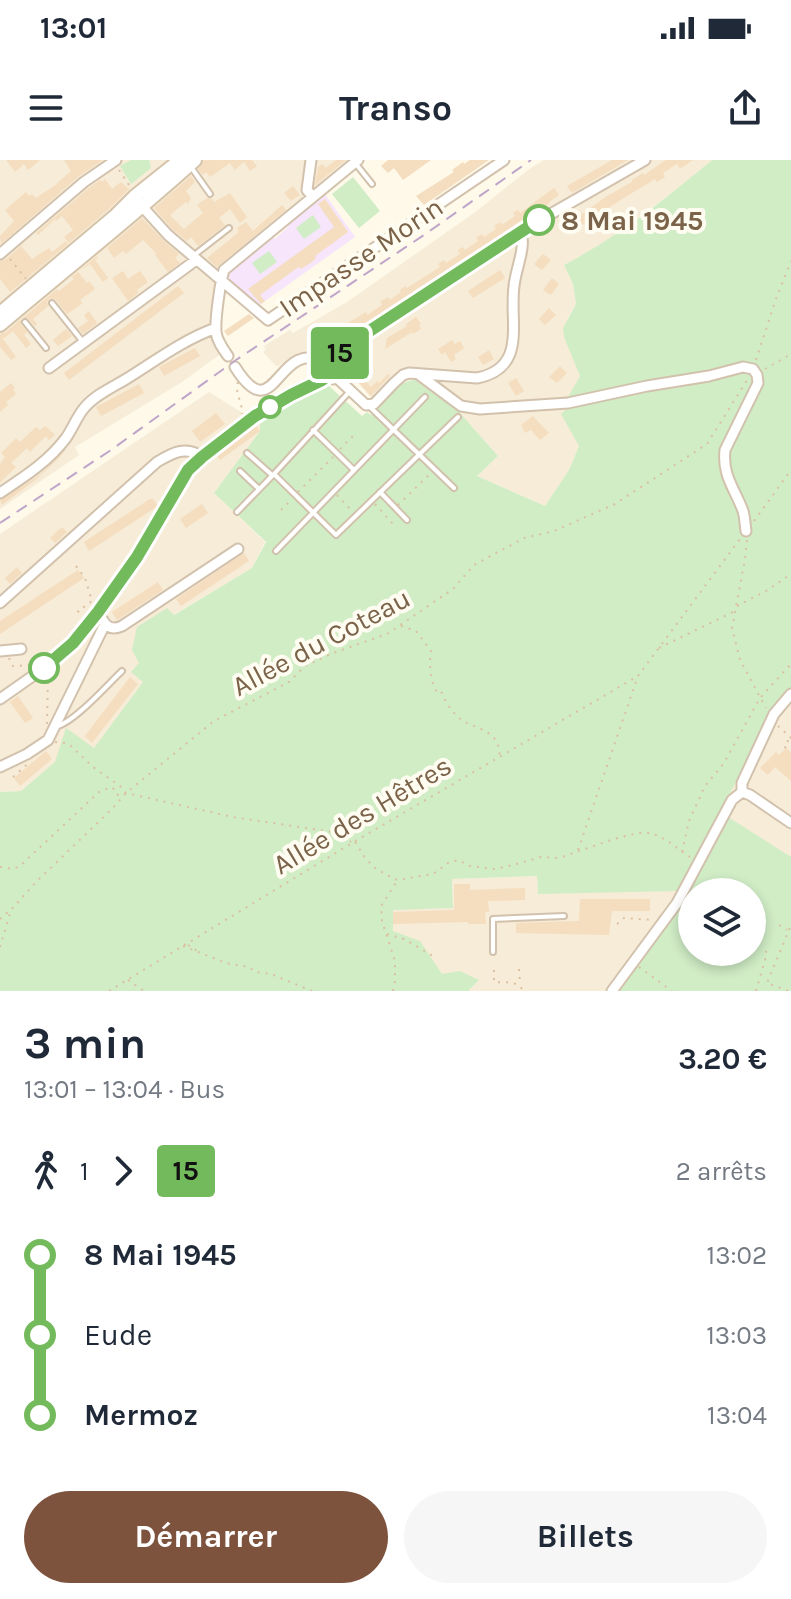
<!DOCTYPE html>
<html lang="fr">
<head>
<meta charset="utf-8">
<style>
	body { margin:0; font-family:Karla,sans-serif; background:#f6f6f7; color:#1f2937; height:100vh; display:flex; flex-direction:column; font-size:30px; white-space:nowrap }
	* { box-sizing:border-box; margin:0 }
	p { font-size:26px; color:#747a83 }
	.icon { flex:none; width:44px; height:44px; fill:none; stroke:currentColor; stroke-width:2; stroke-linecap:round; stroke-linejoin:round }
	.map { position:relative; height:831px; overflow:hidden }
	.details { display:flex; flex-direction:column; background:#fff; flex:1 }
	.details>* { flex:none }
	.badge { padding:0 16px; border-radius:6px; font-size:28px; line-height:52px }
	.fabs { position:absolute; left:678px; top:718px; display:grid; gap:16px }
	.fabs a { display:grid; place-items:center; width:88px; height:88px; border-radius:50%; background:#fff; box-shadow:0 4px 12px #0003; font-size:40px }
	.map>.badge { position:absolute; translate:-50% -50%; box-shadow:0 0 0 4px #fff }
	.legs { display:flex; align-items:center; gap:12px; height:88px; padding:0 24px; font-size:26px }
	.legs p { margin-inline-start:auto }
	.headline { display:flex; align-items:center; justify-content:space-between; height:136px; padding:0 24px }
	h1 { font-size:44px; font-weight:700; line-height:60px }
	.primary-button { display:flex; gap:16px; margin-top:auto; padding:16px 24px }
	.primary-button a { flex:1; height:92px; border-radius:48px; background:#7d533e; color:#fff; font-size:32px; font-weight:700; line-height:92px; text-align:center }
	.primary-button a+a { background:#f6f6f7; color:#1f2937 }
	ul { padding:0 24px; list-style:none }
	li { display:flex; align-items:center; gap:28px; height:80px; font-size:30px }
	li i { display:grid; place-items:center; width:12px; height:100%; margin:0 10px; background:currentColor }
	li i::after { content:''; width:20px; height:20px; margin:-10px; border:6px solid; border-radius:50%; background:#fff }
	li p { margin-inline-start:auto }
	li:first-child i { background:linear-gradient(#0000 50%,currentColor 0) }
	li:last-child i { background:linear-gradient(currentColor 50%,#0000 0) }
	.status { display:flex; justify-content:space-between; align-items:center; height:56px; padding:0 40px; background:#fff; direction:ltr }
	.status svg { height:22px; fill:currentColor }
	header { display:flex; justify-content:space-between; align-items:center; height:104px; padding:0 24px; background:#fff; font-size:36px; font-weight:700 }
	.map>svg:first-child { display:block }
</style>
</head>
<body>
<div class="status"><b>13:01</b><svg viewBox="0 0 49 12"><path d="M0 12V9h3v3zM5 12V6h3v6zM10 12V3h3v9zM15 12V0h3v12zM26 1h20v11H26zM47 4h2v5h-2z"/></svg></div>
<header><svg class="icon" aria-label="menu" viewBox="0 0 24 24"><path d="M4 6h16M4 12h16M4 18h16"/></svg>Transo<svg class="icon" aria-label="share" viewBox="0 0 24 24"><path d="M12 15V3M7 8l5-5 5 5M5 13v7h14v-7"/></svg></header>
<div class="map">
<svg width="791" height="831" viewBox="0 0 791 831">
	<rect width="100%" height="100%" fill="#fef9e9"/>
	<path fill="#f6ecd7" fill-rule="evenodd" d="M0 0H354L219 115 216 183 219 195 182 222 75 287 79 295 0 349Z
		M544 0H712L685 23 610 78 585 94 564 105 573 124 576 144 567 159 573 197 580 216 569 237 587 234 579 286 569 310 545 346 477 316 498 296 459 252 415 220 412 207 397 213 373 240 350 213 351 199 342 186 330 190 300 192 277 207 263 192 266 189 264 186 290 170 293 173 347 142 474 53 528 10Z
		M209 232 260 264V271L214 333 265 382 252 408 173 455 139 503 143 522 94 589 56 602 21 631 0 632V374Z
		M791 537V831H468L478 821 442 814 433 803 393 771V749L453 748 452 719 537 716 538 734 762 574ZM692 732H752V792H692Z"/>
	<path fill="#f6e5fb" d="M325 34 355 77 258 146 226 121 232 110 272 77 275 79 288 67 287 65Z"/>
	<path fill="#d0edc6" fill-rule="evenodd" d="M131 0H149L151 8 131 24 120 6Z
		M712 0H791V537L762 574 677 731 538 734 537 716 452 719 453 748 393 750V771L420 781 442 814 460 811 479 820 468 831H0V632L21 631 55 602 66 568 94 588 143 522 131 512 139 503 132 490 137 467 167 448 174 455 252 408 266 382 214 333 260 271V264L274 249 314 229 329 226 362 256 367 252 371 255C383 243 397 220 415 220L459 252 498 296 477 316 545 346 569 310 579 286 561 254 568 248 590 239 587 234 568 237 580 216 564 177 563 168 576 144 573 124 564 105C616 78 667 38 712 0Z
		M353 17 380 51 359 68 332 34Z
		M313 55 321 67 304 79 296 68Z
		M269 91 277 102 260 114 252 103Z
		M728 657 791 697V831H620L681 746ZM692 732H752V792H692Z"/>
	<path fill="#f5ddbf" d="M6 0H40L28 10 24 4 15 12Z
		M64 0H103L79 16 1 84 0 76 14 61 5 50 26 32 29 36 32 34 36 38 54 26 71 11Z
		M204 0H252L257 6 250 11 244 2 235 10 230 3 210 17 206 12 203 15 198 9Z
		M336 0H346L315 25 318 7 322 4 326 8Z
		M388 0H431L403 20 394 8 388 13 381 6Z
		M470 0H489L424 45 416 36 454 12 452 10 463 2 464 4Z
		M612 0H628L572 33 567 26Z
		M666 0H693L680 9 677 4 663 13 665 17 660 20 657 22 655 19 619 41 579 67 574 60 607 36 632 22V20L643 13 644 15Z
		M191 16 195 22 186 31 191 38 188 44 186 42 170 55 184 69 203 53 197 45 207 38 212 39 214 42 230 33 247 57 240 63 230 49 219 58 225 65 198 86 191 77 187 81 173 70 154 48Z
		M105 19 112 29 121 22 129 29 110 48 69 83 64 77 73 70 62 56 56 61 55 59 38 75 36 73 89 28 100 20 102 22Z
		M293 26 300 35 291 41 284 33Z
		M554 28 559 35 549 42 550 43 345 179 340 172 342 171 340 168 366 152 367 155 382 145 380 142 388 137 390 140 401 132 400 130 405 126 407 128 440 107 438 104 444 100 446 103 460 94 458 90 463 87 465 90 478 81 476 78 482 74 484 77 496 69 494 66 500 62 502 65 515 56 513 53 518 50 520 53Z
		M325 39 348 72 315 96 316 98 312 102 301 109 300 107 297 108 260 135 265 141 261 144 248 129 334 67 318 44Z
		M282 45 286 50 217 107 207 98 239 72 237 68 246 62 253 71Z
		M142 58 163 80 179 94 175 98 180 103 168 112 155 95 157 94 143 80 126 94 123 91 114 98 107 88Z
		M66 81 68 84 10 132 0 119V101L5 100 21 86 32 99 49 88 52 92Z
		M543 94 551 100 542 110 534 104Z
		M97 96 98 98 95 100 108 118 103 122 90 104 81 110Z
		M500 110 505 118 473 138 468 131Z
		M123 111 128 119 140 111 148 122 137 130 138 133 128 141 112 118Z
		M78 112 87 123 89 121 95 129 80 140 83 143 67 154 55 139 50 138 47 142 48 146 33 159 37 164 35 166 27 158H23L57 129 59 131 74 119 72 117Z
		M552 118 559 124 551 135 543 130Z
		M178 126 184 133 69 220 64 213Z
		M549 148 556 155 545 165 539 159Z
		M89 151 97 163 83 174 78 168 88 161 84 155Z
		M249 154 254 158 228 176 224 171Z
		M416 157 421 164 419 165 421 169 413 174 412 172 385 189 387 178 407 166 406 164Z
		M21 159V164L27 172 24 175 31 184 26 188 13 171 3 179 16 197 11 200 0 187V174L6 172Z
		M313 168 318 175 322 171 328 180 319 186 308 171Z
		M66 169 72 176 58 186 53 180Z
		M452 180 455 184 460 181 464 188 454 195 456 199 451 202 445 192 442 195 438 189Z
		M195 188 200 196 164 216 159 207Z
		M489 190 494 199 483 205 478 197Z
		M560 206 567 213 557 223 549 217Z
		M359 214 371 227 377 221 379 223 388 214 390 216 371 236 354 218Z
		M516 218 524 231 516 236 508 223Z
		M11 223 15 228 13 230 16 234 6 242 8 245 0 252V232Z
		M139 224 144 233 101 256 96 247Z
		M216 253 225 264 200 282 192 271Z
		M533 256 549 273 540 280 531 270 525 273 521 265Z
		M45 266 55 275 49 280 46 276 30 292 27 288 11 303 16 307 0 323V304L5 297 1 293 16 278 20 282 36 267 40 270Z
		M256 266 260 271 220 300 216 295Z
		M68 287 60 297 38 318 2 345 0 340 40 315Z
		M150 339H153L158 346 89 391 84 382Z
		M202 344 208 353 186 368 180 359Z
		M62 367 67 372 55 383 50 378Z
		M244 393 249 401 181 446 176 439Z
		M17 407 22 413 10 424 5 418Z
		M78 410 84 418 0 474V461Z
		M158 422 163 430 117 460 112 452Z
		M130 517 138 524 92 583 85 576Z
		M18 536 33 558 25 563 10 542Z
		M786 588 791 592V621L775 607 768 615 760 608 776 592 779 595Z
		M46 591 52 599 20 626 14 618Z
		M454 724H470V730L525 728V740L488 741 489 752H485L486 764H468V762L393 764V752L454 750Z
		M580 739H650V751H612L609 775 516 773V763L579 761Z"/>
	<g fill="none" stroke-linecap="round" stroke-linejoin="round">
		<g stroke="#d2c2ad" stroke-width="8">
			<path id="lane" d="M356 4 372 24
				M191 7 210 34
				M193 96 229 68
				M52 143 83 182
				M25 162 46 188
				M350 231 274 314 336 375 458 257
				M370 247 454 328
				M313 270 354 310
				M247 293 272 315
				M240 311 259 329
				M380 332 407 360
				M237 352 274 314
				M276 391 425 237
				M55 567C74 563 107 525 122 511
				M493 792V759L564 756"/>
		</g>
		<g stroke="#d2c2ad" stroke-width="13">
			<path id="street" d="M311 0 307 30 313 37
				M139 43 168 75 268 160 504 0
				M0 94 84 22 116 0
				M343 194 352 183 368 172 458 114 521 71 645 0
				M228 196C223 189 217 181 216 172 215 159 220 123 224 110L358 0
				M235 207C276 272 276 177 325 202
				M49 208 196 100
				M418 214 461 246 480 249 568 243 647 226 709 216 743 207 753 209 757 215 758 223 725 290C722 316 735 329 743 351 745 358 745 364 746 371
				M326 217 323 210 325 202 335 193 343 194
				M337 218 366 245 374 244 394 223 403 215 409 213 477 218C528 208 509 162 514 126 516 107 526 89 521 71
				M333 219C343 217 347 209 346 199L343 194
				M0 333C24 317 48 302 66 278 73 268 77 256 85 247 97 233 116 226 131 216 158 199 185 179 216 168
				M0 443 157 302C172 293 186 285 202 297
				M102 459C107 468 113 470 122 466L238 389
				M0 491 21 489
				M0 539 37 513 73 483 98 452 137 397 188 310 202 297 255 256 326 217
				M0 607 27 594 48 580 105 464
				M742 632 750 635 791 663
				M612 831 677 743 732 640 742 632V623L774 554 791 534"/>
		</g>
		<g stroke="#d5c4aa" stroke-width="16">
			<path id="secondary" d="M0 153 116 55 135 36 180 0
				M0 165C65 110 132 57 195 0"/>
		</g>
		<path stroke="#dbc0a1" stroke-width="2" stroke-dasharray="2 6" stroke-linecap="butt" d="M119 10 131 28
			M10 99 26 119
			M756 200 776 139 791 101
			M765 209 791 194
			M238 222C234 232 243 243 242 254
			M340 289 356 273
			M298 332 333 297
			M337 335 352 351
			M375 344 393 364
			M398 345 431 313
			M281 350 291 340
			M754 361 791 310
			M747 380 745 399 732 468 740 500 766 548
			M76 406 85 418 92 441 78 451 81 457
			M737 446 766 431 791 414
			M401 466 416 471 431 491C429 503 430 522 437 532L441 531C445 542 454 556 465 562 475 567 492 571 497 583 499 587 499 591 500 596
			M659 488 733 452
			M9 498 11 504 13 506 33 505
			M47 564 48 514
			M778 566 791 578
			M55 582 66 583 71 586 93 607 120 626 126 633 233 657 339 673 351 682
			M786 588 784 586 791 577
			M13 617 31 601
			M355 682 366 699 376 709 397 720 433 714 448 703 458 700 470 706 495 709 513 705 541 697 559 698 614 679 638 673H652L666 680 690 697
			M578 690 638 516 740 379
			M682 692 689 661 705 626 724 603 760 538 791 504
			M0 707 13 709 20 706 99 632 111 627 117 631 119 640
			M0 759 10 750
			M617 764 624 758 653 760
			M779 765 787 770
			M387 774 404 779 433 796
			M188 785 199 792
			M183 786 226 803 249 807 255 812 271 814 312 831
			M0 787 11 750 36 722 112 649 126 633 214 561 289 522 305 506 333 493 387 474 453 429 474 405 524 378 554 371 615 344 707 284 749 217
			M639 807 672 831
			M519 809 520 824
			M494 810V822C506 823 518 820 523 831
			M128 820 144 831
			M109 831 352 683 638 516
			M393 831 395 821V801L382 761 381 746 397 721
			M756 831 767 793 765 790
			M788 831 767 823 791 765"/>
		<use href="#lane" stroke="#fff" stroke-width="4"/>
		<use href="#street" stroke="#fff" stroke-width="9"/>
		<use href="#secondary" stroke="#fff" stroke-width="12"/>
		<path stroke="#bfa5ca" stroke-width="2" stroke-dasharray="12 8" stroke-linecap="butt" d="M0 363 111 290 236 200 424 75 531 0"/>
	</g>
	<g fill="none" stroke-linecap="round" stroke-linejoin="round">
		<g stroke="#fff" stroke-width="18">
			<path id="line-1" d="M44 508 73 483 98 452 137 397 188 310 202 297 255 256 291 235 322 220 326 217 323 214V206C327 198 333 191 343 194L352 183 368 172 539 60"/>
		</g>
		<use href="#line-1" stroke="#73ba5c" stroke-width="12"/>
	</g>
	<g fill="#fff" stroke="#73ba5c" stroke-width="4">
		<circle cx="539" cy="60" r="14"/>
		<circle cx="270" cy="247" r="10"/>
		<circle cx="44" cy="508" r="14"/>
	</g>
	<g text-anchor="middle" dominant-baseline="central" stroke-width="8" stroke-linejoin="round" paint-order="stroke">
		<g font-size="28" font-weight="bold" fill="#7b634a" stroke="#fffcf1" text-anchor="start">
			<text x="561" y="60">8 Mai 1945</text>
		</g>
		<g font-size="28" fill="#7b634a" stroke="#fffcf1">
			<text transform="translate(361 97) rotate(-34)">Impasse Morin</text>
			<text transform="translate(321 482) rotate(-28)">Allée du Coteau</text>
			<text transform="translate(362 655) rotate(-31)">Allée des Hêtres</text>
		</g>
	</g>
</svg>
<div class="fabs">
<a><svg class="icon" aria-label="layers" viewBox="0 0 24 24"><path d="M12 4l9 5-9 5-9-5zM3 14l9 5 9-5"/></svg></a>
</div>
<b class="badge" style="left:340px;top:193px;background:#73ba5c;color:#111">15</b>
</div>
<section class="details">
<div class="headline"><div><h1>3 min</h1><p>13:01 – 13:04 · Bus</p></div><b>3.20 €</b></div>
<div class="legs"><svg class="icon" aria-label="walk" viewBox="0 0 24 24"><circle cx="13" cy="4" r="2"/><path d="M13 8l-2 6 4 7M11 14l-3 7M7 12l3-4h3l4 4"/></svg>1<svg class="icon" aria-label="forward" viewBox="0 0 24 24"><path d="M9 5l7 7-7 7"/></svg><b class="badge" style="background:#73ba5c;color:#111">15</b><p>2 arrêts</p></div>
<ul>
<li><i style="color:#73ba5c"></i><b>8 Mai 1945</b><p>13:02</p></li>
<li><i style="color:#73ba5c"></i><span>Eude</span><p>13:03</p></li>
<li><i style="color:#73ba5c"></i><b>Mermoz</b><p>13:04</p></li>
</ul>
<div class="primary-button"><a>Démarrer</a><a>Billets</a></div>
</section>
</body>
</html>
